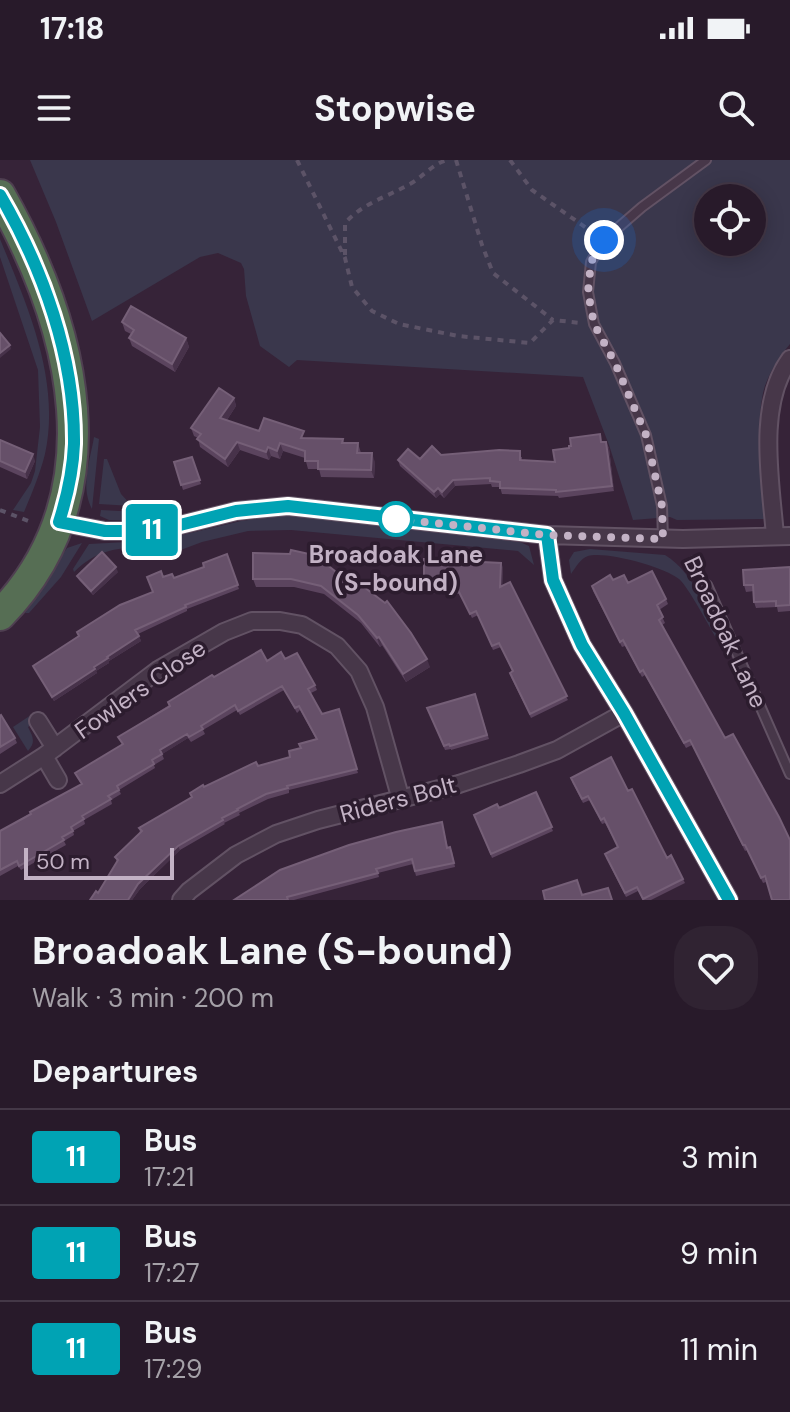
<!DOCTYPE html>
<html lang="en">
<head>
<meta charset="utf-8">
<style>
	body { margin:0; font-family:"DM Sans",sans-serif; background:#302332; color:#f1f3f6; height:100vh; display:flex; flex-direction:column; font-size:30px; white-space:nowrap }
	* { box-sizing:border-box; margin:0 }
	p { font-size:26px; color:#a5a1a8 }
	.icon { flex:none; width:44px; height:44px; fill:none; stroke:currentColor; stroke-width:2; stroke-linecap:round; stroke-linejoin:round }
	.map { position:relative; height:740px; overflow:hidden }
	.side { display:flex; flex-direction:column; background:#281a2a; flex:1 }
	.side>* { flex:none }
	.badge { padding:0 16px; border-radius:6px; font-size:28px; line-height:52px }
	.controls { position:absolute; left:694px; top:24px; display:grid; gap:16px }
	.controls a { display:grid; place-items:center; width:72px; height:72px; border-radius:50%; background:#281a2a; box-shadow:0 4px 20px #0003,0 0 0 2px #443847; font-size:40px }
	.scale { position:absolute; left:24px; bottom:20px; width:150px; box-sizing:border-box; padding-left:8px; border:4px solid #c3b2c5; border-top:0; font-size:22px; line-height:28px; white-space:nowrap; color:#c3b2c5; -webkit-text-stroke:6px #2c1c2e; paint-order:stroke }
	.you { position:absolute; width:40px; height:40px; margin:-20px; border:6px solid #fff; border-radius:50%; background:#1a73e8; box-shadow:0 0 0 12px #1a73e833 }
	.map>.badge { position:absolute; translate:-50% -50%; box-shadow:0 0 0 4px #fff }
	h2 { padding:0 32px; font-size:30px; line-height:72px }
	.round { display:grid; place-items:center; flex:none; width:84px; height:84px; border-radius:32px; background:#302332 }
	.overview { display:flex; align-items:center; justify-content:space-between; height:136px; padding:0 32px }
	h1 { font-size:38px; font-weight:700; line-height:60px }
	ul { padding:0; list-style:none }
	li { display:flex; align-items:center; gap:24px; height:96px; padding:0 32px; border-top:2px solid #443847 }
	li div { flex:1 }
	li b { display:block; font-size:30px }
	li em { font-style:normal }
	li .badge { min-width:88px; font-weight:700; text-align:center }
	.status { display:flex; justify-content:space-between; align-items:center; height:56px; padding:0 40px; background:#281a2a; direction:ltr }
	.status svg { height:22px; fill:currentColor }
	header { display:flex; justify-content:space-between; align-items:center; height:104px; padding:0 32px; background:#281a2a; font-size:36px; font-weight:700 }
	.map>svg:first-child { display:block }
</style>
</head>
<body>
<div class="status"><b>17:18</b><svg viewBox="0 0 49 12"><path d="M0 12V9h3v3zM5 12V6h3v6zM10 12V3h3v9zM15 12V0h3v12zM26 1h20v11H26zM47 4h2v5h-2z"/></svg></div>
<header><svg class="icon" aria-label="menu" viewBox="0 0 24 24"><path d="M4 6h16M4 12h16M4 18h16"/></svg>Stopwise<svg class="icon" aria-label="search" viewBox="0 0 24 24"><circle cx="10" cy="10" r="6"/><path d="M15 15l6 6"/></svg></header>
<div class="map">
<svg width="790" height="740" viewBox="0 0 790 740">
	<rect width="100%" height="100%" fill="#362338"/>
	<path fill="#3a374c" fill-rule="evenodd" d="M30 0H790V184C778 198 767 216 763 233 755 273 762 318 764 359L677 360 670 357 633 360 609 285 583 217 297 200 289 207 260 186 246 136 244 109 241 103 218 93 200 97 92 161 56 62ZM708 38H752V82H708Z
		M0 79C27 145 61 220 45 294 40 314 32 333 24 352L13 350 31 323 35 311 40 267 38 210 0 97Z
		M94 277 99 279 92 349C80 327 90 301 94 277Z
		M104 299H107L121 334 132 346 99 344Z
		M101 350 137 352 147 357V361L109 360 100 356Z
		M287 355 520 382 529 386 534 405 518 391 291 370 248 371 202 382 154 400 148 386C116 389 99 388 74 412L73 409 89 384 146 381 178 376 241 361Z
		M82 383 61 417 29 453H25L67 388Z
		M590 389 665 395C696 414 706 452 721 483H719C711 470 688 426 679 419 664 407 606 391 588 396 580 399 576 407 571 414L569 400 574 392Z
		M37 551 40 558 28 567C33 577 36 582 28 591L13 567Z"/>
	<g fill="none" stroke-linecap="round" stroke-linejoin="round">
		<g stroke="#625264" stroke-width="12">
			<path id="lane" d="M663 379 662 346 646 275 615 203 594 164 588 132 591 102 604 80 642 47 706 0
				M707 425 790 614"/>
		</g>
		<g stroke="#625264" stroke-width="20">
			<path id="street" d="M59 362 105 371H146L176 366 236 351 288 346 547 375 683 379 790 376
				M547 375 553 420 582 485 624 553 729 740
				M775 376C771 323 756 245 790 199
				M38 561 55 588
				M44 596 58 620
				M0 624 44 596 158 510 224 472 252 461H280L302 465 337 486 359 511 375 547 401 640
				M181 740 189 731 236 695 276 674 318 660 459 624 519 604 557 590 624 553"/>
		</g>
		<g stroke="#4f3f51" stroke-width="34">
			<path id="highway" d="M0 35C74 166 118 334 0 455"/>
		</g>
		<path stroke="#5c5367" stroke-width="4" stroke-dasharray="6 6" stroke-linecap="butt" d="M297 0 345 98 352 127 372 151 399 164 458 176 530 183 553 160 581 163
			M456 0 482 85 493 113 553 160
			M510 0 532 30 595 74
			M345 95V63C363 43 387 37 410 24 424 16 431 5 447 0
			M0 350 31 362
			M691 396 700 413"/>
		<use href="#lane" stroke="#473749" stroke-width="8"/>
		<use href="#street" stroke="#473749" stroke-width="16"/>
		<use href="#highway" stroke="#566e54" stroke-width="30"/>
	</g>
	<path fill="#5b445e" d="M122 162 186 178 189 187 175 212 132 186 129 178 131 174 125 171Z
		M234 238 236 246 227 260 259 271 306 278 343 279 344 283H358L361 293 375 302 374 318 321 317 319 309H308L305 298 283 291 280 299 271 296 269 300 240 290 228 307 200 287 198 278 194 276 191 268Z
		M0 280 35 301 27 319 0 307Z
		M606 282 609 288 614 331 559 338 558 336 502 334 500 327H492L491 324 455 326 444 338 440 334 436 338 400 306 398 300 420 299 441 295 522 297V301L555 302 569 288Z
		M192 297 201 324 183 330 174 302Z
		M227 394 239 429 187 449V451L138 474 141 481 109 501V503L96 511 97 513 54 541 33 506 79 476 77 472 153 432 163 417 174 418 204 407Z
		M309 394 310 398 430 507 406 522 382 485 380 487 361 463 324 434 294 427H256L253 419Z
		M503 407 502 427 568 540 531 558 511 517 512 511 501 487 493 490 478 455 472 458 460 434 425 433 424 429Z
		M790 407V451L778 452 777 447 756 448 754 442V431L746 432 744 425Z
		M118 412 93 435 79 420 77 416Z
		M613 420 628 423 666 439 668 444 659 450 665 463 662 465 766 722 763 723 747 690 745 691 692 585 686 588 645 515 642 517 625 486 622 487 593 431 592 426Z
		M285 499 315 525 317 530 311 533 322 554 339 549 358 613 289 630V633L268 639 239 653 240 655 224 663 225 664 180 690 140 729 132 740H90L98 733 117 702 115 697 140 673 139 668 192 637 204 627 258 606 290 597 301 588 316 579 300 550 297 553 284 530 240 555 237 550 203 570 205 574 191 582 188 578 162 594 164 599 154 605 155 608 119 630 121 634 111 640 112 644 84 660 85 664 73 671 74 675 64 681 66 685 21 710 18 706 0 716V671L81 624 75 613 122 585 118 577 214 517 267 501Z
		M475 534 489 579 451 590V589L445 590 427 548Z
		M0 556 15 578 17 583 0 594Z
		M572 622 628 631 667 698 683 719 685 723 651 740H643L638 731 626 737 606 698 618 687 605 663 602 664 590 640 583 643Z
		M536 632 553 671 492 698 474 655 499 648Z
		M442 662 448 688 452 691 455 707 416 716 413 704 378 713 379 717 294 740H234Z"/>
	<path fill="#47324a" d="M186 178 189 187 175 212 172 204Z
		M10 185 11 189 0 198V193Z
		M234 238 236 246 223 266 220 258Z
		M237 282 240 290 228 307 225 299Z
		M606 282 609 288 614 331 612 326Z
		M280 283 283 291 280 299 277 291Z
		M268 287 271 296 269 300 266 292Z
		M372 293 375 302 374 318 371 310Z
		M33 294 35 301 27 319 25 312Z
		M453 320 455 326 444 338 442 332Z
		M438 328 440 334 436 338 434 332Z
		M501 403 503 407 502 432 500 427Z
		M116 407 118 412 93 435 91 431Z
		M139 476 141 481 109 501V503L96 511 97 513 54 541 52 537 107 497Z
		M379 477 382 485 380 487 377 478Z
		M427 499 430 507 406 522 403 514Z
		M187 574 188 578 161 595 160 590Z
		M178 686 180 690 140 729 132 740H128L138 724Z"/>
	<path fill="#665069" stroke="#755f77" stroke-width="2" d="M131 146 186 178 172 204 129 178 134 170 122 162Z
		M0 173 10 185 0 193Z
		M219 228 234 238 220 258 259 271 264 258 304 271 301 278 343 279 342 283H358L357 293H372L371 310 318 309V301H305V291L280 283 277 291 268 287 266 292 237 282 225 299 197 279 201 274 191 268Z
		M600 274 601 282H606L612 326 556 332V330L500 328V322L490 321V318L453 320 442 332 438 328 434 332 398 300 408 289 420 299 432 286 441 295 499 290 520 291V300L555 302 553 290 569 288V286H571L570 278Z
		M0 280 33 294 25 312 0 301Z
		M192 297 200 320 181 325 174 302Z
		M291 390 309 394 308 398 321 400 345 419 348 415 385 443 387 441 411 473 427 499 403 514 379 477 377 478 358 455 321 426 291 419H253V393L290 394Z
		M102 392 116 407 91 431 77 416Z
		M227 394 238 425 185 445 186 447 135 470 139 476 107 497 108 498 94 507 95 509 52 537 33 506 79 476 77 472 120 445 153 432 147 417 161 411 163 417 172 414 174 418 204 407 203 403Z
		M424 399 501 403 500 427 510 422 567 536 530 554 510 513 513 511 499 483 492 486 476 451 470 454 458 430 424 429Z
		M790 407V445L776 446V441L754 442 753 425H744L743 410Z
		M652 411 666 439 657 445 663 457 659 460 725 578 733 574 779 657 790 680V740H772L765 716 761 718 745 685H743L690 580 684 583 643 510 640 512 623 480 620 482 592 426 610 415 613 420 624 415 628 423Z
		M261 490 267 501 281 492 285 499 297 493 315 525 308 529 322 554 339 549 357 609 287 626 288 628 266 634 237 649 238 650 222 658 223 660 178 686 138 724 128 740H90L96 731 98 733 118 700 115 697 142 671 139 668 192 637 190 633 203 625 204 627 256 602 258 606 290 597 289 591 301 588 299 584 317 579 299 546 295 548 282 526 238 551 235 545 201 566 203 569 189 577 187 574 160 590 162 594 152 600 154 604 117 626 119 630 108 636 111 639 82 656 84 659 71 667 73 671 62 677 64 680 19 706 17 701 0 710V671L31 654 30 652 82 624 75 613 123 584 118 577 170 546 168 542 212 515 214 517Z
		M475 534 487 575 450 586 449 584 444 586 427 548Z
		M1 555 15 578 0 587V556Z
		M611 597 628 631 632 629 667 698 671 695 683 719 643 739 637 727 625 733 605 694 618 687 604 658 601 660 588 636 582 639 571 618Z
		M536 632 552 667 491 694 474 655 497 644 499 648Z
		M442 662 447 688 450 687 454 703 415 711 412 699 376 709 378 713 287 737 288 740H234L280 710 349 685 396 672Z
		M577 720 582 735 608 728 612 740H545L543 731Z"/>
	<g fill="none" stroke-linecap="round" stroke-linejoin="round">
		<g stroke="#fff" stroke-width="18">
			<path id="line" d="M0 35C43 109 75 197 74 284 73 311 67 337 59 362L105 371H146L176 366 236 351 288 346 547 375 553 420 582 485 624 553 729 740"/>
		</g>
		<use href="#line" stroke="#00a3b4" stroke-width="12"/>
		<path stroke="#c3b2c5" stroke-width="8" stroke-dasharray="0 14.4" d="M396 359 547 375 663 379 662 346 646 275 615 203 594 164 588 132 591 102 604 80"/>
	</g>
	<circle fill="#fff" stroke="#00a3b4" stroke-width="4" cx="396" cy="359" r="16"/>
	<g text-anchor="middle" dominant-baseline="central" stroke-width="7" stroke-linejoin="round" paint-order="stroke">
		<g font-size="24" font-weight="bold" fill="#c3b2c5" stroke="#2c1c2e">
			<text x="396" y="394">Broadoak Lane<tspan x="396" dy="28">(S-bound)</tspan></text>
		</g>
		<g font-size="24" fill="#c3b2c5" stroke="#2c1c2e">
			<text transform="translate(726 472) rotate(65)">Broadoak Lane</text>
			<text transform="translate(140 529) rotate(-35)">Fowlers Close</text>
			<text transform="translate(398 639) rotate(-15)">Riders Bolt</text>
		</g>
	</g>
</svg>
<div class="controls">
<a><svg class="icon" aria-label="locate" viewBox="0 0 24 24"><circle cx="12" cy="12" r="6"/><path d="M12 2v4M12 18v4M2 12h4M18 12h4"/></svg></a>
</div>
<div class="scale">50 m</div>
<div class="you" style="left:604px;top:80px"></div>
<b class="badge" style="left:152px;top:370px;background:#00a3b4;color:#fff">11</b>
</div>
<section class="side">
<div class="overview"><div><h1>Broadoak Lane (S-bound)</h1><p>Walk · 3 min · 200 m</p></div><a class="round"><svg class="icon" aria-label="heart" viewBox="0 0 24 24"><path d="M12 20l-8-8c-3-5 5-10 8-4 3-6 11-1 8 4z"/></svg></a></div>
<h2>Departures</h2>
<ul>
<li><span class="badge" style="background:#00a3b4;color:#fff">11</span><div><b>Bus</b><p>17:21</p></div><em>3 min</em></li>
<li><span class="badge" style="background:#00a3b4;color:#fff">11</span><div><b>Bus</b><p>17:27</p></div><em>9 min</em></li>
<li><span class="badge" style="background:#00a3b4;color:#fff">11</span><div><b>Bus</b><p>17:29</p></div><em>11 min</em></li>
</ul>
</section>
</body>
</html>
